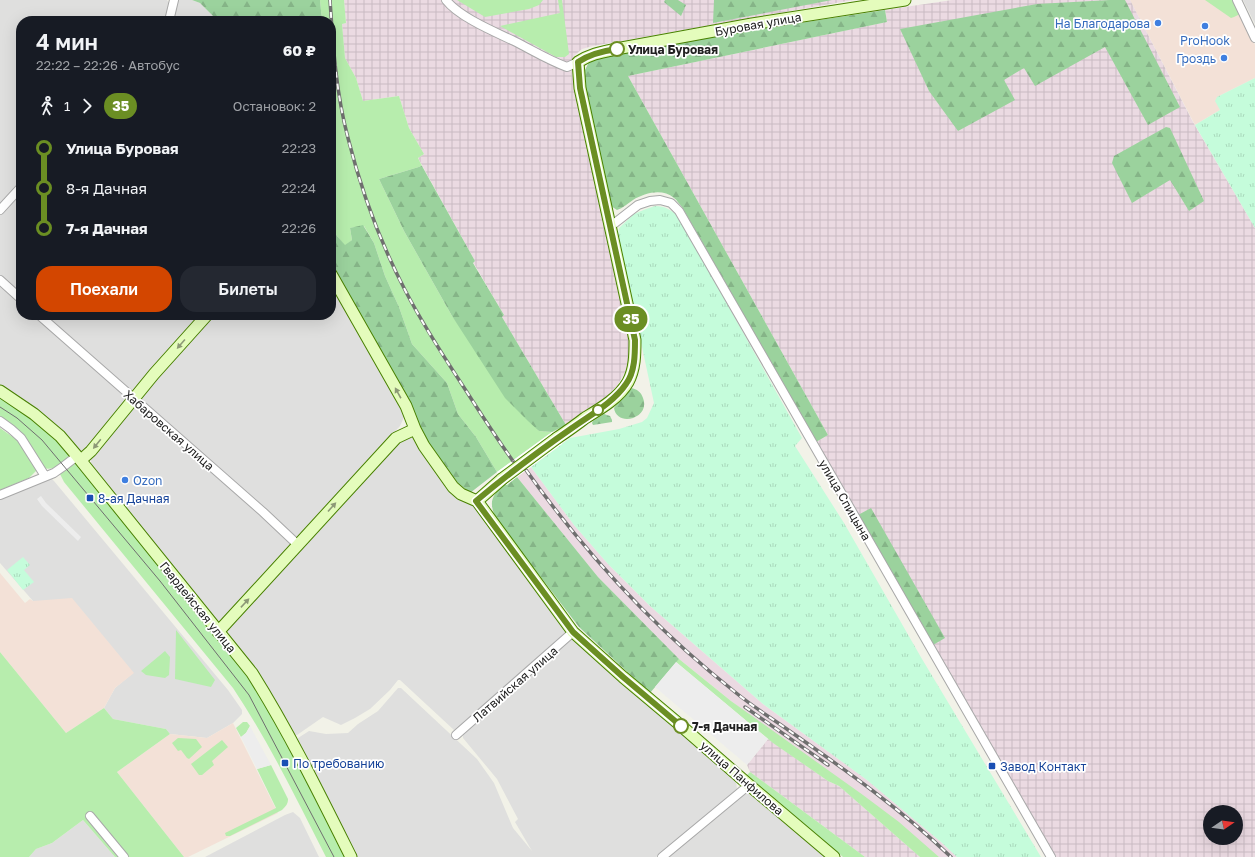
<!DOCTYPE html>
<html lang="ru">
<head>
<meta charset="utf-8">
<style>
	body { margin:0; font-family:"Golos Text",sans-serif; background:#242831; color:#f1f3f6; height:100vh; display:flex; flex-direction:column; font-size:15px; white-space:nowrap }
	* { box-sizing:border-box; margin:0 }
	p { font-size:13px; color:#9ea1a6 }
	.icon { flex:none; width:22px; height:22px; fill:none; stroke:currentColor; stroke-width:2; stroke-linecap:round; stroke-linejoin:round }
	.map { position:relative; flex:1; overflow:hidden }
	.sheet { position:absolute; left:16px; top:16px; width:320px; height:304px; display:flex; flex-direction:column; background:#171b24; border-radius:16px; box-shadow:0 4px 16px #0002 }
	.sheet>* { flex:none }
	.badge { padding:0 8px; border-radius:13px; font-size:14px; line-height:26px }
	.needle { width:26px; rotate:77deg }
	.tools { position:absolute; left:1203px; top:805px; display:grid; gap:8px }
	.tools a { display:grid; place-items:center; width:40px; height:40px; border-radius:50%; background:#171b24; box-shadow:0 4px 16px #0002; font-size:20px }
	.map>.badge { position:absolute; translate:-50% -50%; box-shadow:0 0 0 2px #fff }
	.legs { display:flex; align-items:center; gap:6px; height:44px; padding:0 20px; font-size:13px }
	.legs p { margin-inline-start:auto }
	.overview { display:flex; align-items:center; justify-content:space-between; height:68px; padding:0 20px }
	h1 { font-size:22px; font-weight:600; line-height:30px }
	.primary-button { display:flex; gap:8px; margin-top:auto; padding:8px 20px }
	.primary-button a { flex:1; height:46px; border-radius:16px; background:#d34600; color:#fff; font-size:16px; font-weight:600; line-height:46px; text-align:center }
	.primary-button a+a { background:#242831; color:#f1f3f6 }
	ul { padding:0 20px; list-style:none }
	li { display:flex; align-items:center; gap:14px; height:40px; font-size:15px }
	li i { display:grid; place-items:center; width:6px; height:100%; margin:0 5px; background:currentColor }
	li i::after { content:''; width:10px; height:10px; margin:-5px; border:3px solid; border-radius:50%; background:#171b24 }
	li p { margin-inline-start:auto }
	li:first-child i { background:linear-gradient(#0000 50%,currentColor 0) }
	li:last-child i { background:linear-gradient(currentColor 50%,#0000 0) }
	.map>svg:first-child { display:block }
</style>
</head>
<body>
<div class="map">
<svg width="1255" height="857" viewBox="0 0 1255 857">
	<defs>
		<pattern id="industrial-grid" width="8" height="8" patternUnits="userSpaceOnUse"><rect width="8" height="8" fill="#ebdae2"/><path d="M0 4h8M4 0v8" fill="none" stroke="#c9bbc2"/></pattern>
		<pattern id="forest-firs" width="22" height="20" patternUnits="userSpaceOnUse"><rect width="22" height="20" fill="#9bd29d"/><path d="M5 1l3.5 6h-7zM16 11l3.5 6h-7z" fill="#85b487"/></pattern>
		<pattern id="park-tufts" width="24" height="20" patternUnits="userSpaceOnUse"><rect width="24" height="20" fill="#c5fcdb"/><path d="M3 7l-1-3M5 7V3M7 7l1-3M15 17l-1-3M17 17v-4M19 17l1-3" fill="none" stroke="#a9d8bc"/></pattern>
	</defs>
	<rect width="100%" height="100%" fill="#f2f2e8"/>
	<path fill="#dfdfde" d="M0 0H167L169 3 166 19 165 21H21V183L0 206Z
		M178 0H192L200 3 218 21H172Z
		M1243 0H1255V24Z
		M21 191V296L0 278V215Z
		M0 283 21 302V315H36L127 396 128 401 85 450 80 451 0 386Z
		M331 283 405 415 400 426 297 537 293 539 140 401V397L211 315H331Z
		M42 315H202L133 394Z
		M132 405 137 406 261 514 292 544 226 620 220 621 214 620 91 465V458Z
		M404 436 412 438 451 493 459 500H464L473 504 566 631 565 636 460 728 454 730 400 680H398L390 690 370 709 355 718 341 725 323 717 297 735 292 734 274 699 231 640 228 632V627Z
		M47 478H51L54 481 228 690 242 710V714L233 723 207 738 170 734 166 729 113 719 104 708 115 688 133 673 33 601 0 563V499Z
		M568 639H573L736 782 737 789 656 857H356L298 745V738L309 731 326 734 348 733 358 724 378 711 398 688H401L477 759 494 783 513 828 532 851 515 822 518 819 497 779 463 738V732Z
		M747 792 825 857H665L742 794Z
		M293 812 300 818 319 857H205L285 815Z
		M83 820 115 857H29L36 849 52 843Z"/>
	<path fill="#f3e1d7" d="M1130 0H1235L1255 45V78L1217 97 1220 110 1195 125Z
		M0 573 25 603 30 599 33 601 72 598 134 673 115 688 104 708 66 733 0 652Z
		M233 723 278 813 188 857H184L117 772 170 734 207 738Z"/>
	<path fill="url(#industrial-grid)" fill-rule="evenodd" d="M344 0H853L593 46 582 49 574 56 571 67 573 79 631 338 628 364 624 374 617 386 606 397 566 425 502 317 504 315 473 262 475 261 418 158 424 154 409 128 399 96 363 101 356 78 345 58 342 24 346 23Z
		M952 0H1130L1193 122 1255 228V857H1056L816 442 828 435 628 76 887 22 885 10ZM1210 812H1236V838H1210Z
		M768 739 828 781 839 786 920 857H865L750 772 747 765Z"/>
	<path fill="#ebdae2" d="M531 467 574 525 608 564 650 606 763 704 867 780 941 842 957 857H939L731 701 679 659 598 577 517 477Z"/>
	<path fill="#b7edad" d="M320 0H344L346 23 342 24 345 58 356 78 363 101 399 96 409 128 424 154 418 158 422 166 379 179 404 231 452 316 539 431 552 432 497 472 476 437 458 414 447 383 412 344 399 307 385 276 374 243 364 226 350 228 352 240 345 246 337 236 331 225V116H334L331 101V21H322Z
		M457 0H543L539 5 529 9 485 17Z
		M558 0H562L569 54 565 57H556L500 26 560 13Z
		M1205 0H1233L1240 14 1234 17 1231 18Z
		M0 396 57 438 69 454C67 463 54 471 44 468L0 421Z
		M0 428 17 440 37 470 29 478 0 490Z
		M75 463 79 464 248 675 267 703 347 857H326C297 800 269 742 233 688L64 482 60 474 72 464Z
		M176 630 215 680 211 687 175 679Z
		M165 651 170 657 169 675 165 678 146 675 141 671Z
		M0 652 66 733 104 708 113 719 166 729 170 734 117 772 184 857H115L83 820 52 843 36 849 29 857H0Z
		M679 659 731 701 863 795 899 822 939 857H920L839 786 828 781 773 743 676 662Z
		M243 722H247L250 726 246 733 241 737 236 728Z
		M178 738 196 739 202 747 189 759 187 758 181 750 178 751 172 743Z
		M222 740 228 747 212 761 214 765 202 775H199L191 764Z
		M271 765 288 799C288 804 286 806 282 810L230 836H226L225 833 276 808 257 769Z
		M750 772 865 857H843L747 775Z"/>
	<path fill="url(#forest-firs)" d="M192 0H320L322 21H218L200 3Z
		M665 0H678L686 5 681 16 664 2Z
		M714 0H832L713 23Z
		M1110 0H1125L1180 107 1148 125 1105 47 1035 86 1024 68 1004 80 1015 100 958 131 929 91 900 29 1037 4Z
		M885 10 887 22 628 76 828 435 816 442 682 207C679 204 677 200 674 198 662 188 645 193 633 200 627 204 623 208 617 210L611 206 584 85 583 74 590 60 599 57 709 37Z
		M1166 127 1170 128 1204 201 1189 211 1170 180 1132 203 1112 163 1114 156Z
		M422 166 475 261 473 263 504 315 502 317 566 425 552 432 539 431 528 421 505 398 452 316 404 231 379 179Z
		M331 225 337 236 345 245 352 240 350 228 363 225 374 243 385 276 399 307 412 344 447 383 458 414 476 437 497 472 470 493 457 482 426 439 410 404 331 266Z
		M631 388C637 389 641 392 643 398 651 418 617 428 614 408L627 391Z
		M604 414 610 416 612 420V422L593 425 592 423 593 421Z
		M517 477 598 577 679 659 650 693 579 627 496 519C488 500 492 497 505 482L507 485Z
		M871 508 945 638 933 645 858 515Z"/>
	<path fill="url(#park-tufts)" d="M1255 78V228L1195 125 1220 110 1215 101 1217 97Z
		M655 206C665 206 671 210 678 216L802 438 795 446 844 523 922 659 1041 857H957L941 842 867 780 763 704 650 606 608 564 574 525 531 467 570 438 619 429 642 422 647 418 654 403 618 235 619 228 634 214 646 209Z
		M23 557 30 565 24 570 34 582 23 590 7 570Z"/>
	<path fill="#ededed" d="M41 496 46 503 81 537 78 541 42 506 37 499Z
		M676 662 768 739 747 765 655 687Z
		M250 726 271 765 257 769 241 737 246 733Z"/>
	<path fill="#fff" d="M552 432 562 444 506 485 497 472Z"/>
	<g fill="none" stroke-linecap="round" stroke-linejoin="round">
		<g stroke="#a8a8a8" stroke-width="10">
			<path id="street" d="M446 0C459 17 495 32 514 41 532 50 548 60 567 67L578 62
				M1237 0 1255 38
				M169 21 174 0
				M0 210 21 187
				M611 226 638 205 650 201 660 200 671 203 679 211 1051 857
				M0 280 21 299
				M39 315 263 512 298 545
				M0 421 11 429 21 438 45 476
				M0 495 54 473 64 466 77 456
				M456 735 573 632
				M90 816 124 857
				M662 857 749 785"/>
		</g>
		<g stroke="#488001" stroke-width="13">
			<path id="secondary" d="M331 274 406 406 415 429 424 446 453 487 461 494 477 501 573 632 623 677 679 724 749 785 834 857
				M0 391 34 414 60 436 77 456 252 673C289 732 320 795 351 857
				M557 438C566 432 576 425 585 418 600 409 619 398 628 382 635 369 635 354 635 340L580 88 578 62C590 54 602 52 616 49L752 24 905 0
				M81 460 91 451 154 374 207 315
				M477 501 502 479
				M218 632 396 438 415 429"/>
		</g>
		<use href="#street" stroke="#fff" stroke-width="8"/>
		<use href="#secondary" stroke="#e4fcbc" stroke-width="11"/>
		<path stroke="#6f6f6f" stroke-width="1" d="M0 407 17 418 42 440 160 581 249 695 334 857"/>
		<g stroke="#6f6f6f" stroke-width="3.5">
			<path id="rail" d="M330 0C333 46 336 93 348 138 361 190 380 242 405 290 422 323 442 354 463 386 479 411 495 436 513 461
				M526 470C585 553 655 629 735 692 753 707 773 719 791 732 847 771 902 810 951 857
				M745 707 828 765"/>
		</g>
		<use href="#rail" stroke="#fff" stroke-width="2" stroke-dasharray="6" stroke-linecap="butt"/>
		<g stroke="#488001" stroke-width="13" stroke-linecap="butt">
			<path id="secondary-bridge" d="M502 479 557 438"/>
		</g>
		<use href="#secondary-bridge" stroke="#e4fcbc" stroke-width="11"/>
	</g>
	<defs><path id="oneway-solid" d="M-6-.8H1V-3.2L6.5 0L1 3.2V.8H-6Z"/></defs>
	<g fill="#8c9976">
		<use href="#oneway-solid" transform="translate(181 344) rotate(131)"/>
		<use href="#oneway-solid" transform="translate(398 393) rotate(-119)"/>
		<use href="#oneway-solid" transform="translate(97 444) rotate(129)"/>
		<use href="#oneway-solid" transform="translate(332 507) rotate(-48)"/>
		<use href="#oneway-solid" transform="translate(245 603) rotate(-47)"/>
	</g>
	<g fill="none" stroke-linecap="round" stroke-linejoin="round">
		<g stroke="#fff" stroke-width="9">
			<path id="line-1" d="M617 49C602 51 590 54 578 62L580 88 635 340C635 354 635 372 626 384 613 403 590 415 572 428 539 451 507 475 476 501L573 632 623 677 681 726"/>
		</g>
		<use href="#line-1" stroke="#6b8e23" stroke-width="6"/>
	</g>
	<g fill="#3f7fe0" stroke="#fff" stroke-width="1.5">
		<circle cx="1158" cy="23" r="4"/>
		<circle cx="1205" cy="26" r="4"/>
		<circle cx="1224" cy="58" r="4"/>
		<circle cx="125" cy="480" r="4"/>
	</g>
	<g fill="#fff" stroke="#6b8e23" stroke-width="2">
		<circle cx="617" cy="49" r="7"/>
		<circle cx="598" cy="410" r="5"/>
		<circle cx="681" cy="726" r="7"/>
	</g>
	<g fill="#1a4fb4" stroke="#fff" stroke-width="1.5">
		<rect x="86" y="494" width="8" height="8" rx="2"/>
		<rect x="281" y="759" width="8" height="8" rx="2"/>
		<rect x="988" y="762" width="8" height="8" rx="2"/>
	</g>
	<g text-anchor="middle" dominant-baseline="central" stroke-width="3.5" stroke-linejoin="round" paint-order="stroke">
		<g font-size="12" fill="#366cbe" stroke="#fff" text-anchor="end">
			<text x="1150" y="23">На Благодарова</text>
			<text x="1205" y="40" text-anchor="middle">ProHook</text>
			<text x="1216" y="58">Гроздь</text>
			<text x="133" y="480" text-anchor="start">Ozon</text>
		</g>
		<g font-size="12" fill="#212121" stroke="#fff">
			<text transform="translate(758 24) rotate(-10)">Буровая улица</text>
			<text transform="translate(169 430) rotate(41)">Хабаровская улица</text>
			<text transform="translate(845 500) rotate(60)">улица Спицына</text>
			<text transform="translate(198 607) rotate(51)">Гвардейская улица</text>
			<text transform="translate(515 684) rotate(-41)">Латвийская улица</text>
			<text transform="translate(742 778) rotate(41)">улица Панфилова</text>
		</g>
		<g font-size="12" font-weight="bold" fill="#212121" stroke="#fff" text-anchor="start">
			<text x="628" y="49">Улица Буровая</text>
			<text x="692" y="726">7-я Дачная</text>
		</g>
		<g font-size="12" fill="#164399" stroke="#fff" text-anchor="start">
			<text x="98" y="498">8-ая Дачная</text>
			<text x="293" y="763">По требованию</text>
			<text x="1000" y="766">Завод Контакт</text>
		</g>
	</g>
</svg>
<div class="tools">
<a><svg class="needle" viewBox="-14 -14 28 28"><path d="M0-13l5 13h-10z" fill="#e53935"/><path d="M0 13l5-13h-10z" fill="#9ea1a6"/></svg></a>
</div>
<b class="badge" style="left:631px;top:319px;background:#6b8e23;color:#fff">35</b>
<section class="sheet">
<div class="overview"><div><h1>4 мин</h1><p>22:22 – 22:26 · Автобус</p></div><b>60 ₽</b></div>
<div class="legs"><svg class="icon" aria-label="walk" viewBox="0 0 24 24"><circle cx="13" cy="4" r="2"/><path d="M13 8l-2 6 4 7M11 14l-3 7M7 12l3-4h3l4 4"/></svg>1<svg class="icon" aria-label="forward" viewBox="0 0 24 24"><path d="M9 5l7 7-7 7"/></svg><b class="badge" style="background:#6b8e23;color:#fff">35</b><p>Остановок: 2</p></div>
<ul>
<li><i style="color:#6b8e23"></i><b>Улица Буровая</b><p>22:23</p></li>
<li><i style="color:#6b8e23"></i><span>8-я Дачная</span><p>22:24</p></li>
<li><i style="color:#6b8e23"></i><b>7-я Дачная</b><p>22:26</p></li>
</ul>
<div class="primary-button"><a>Поехали</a><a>Билеты</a></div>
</section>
</div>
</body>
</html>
